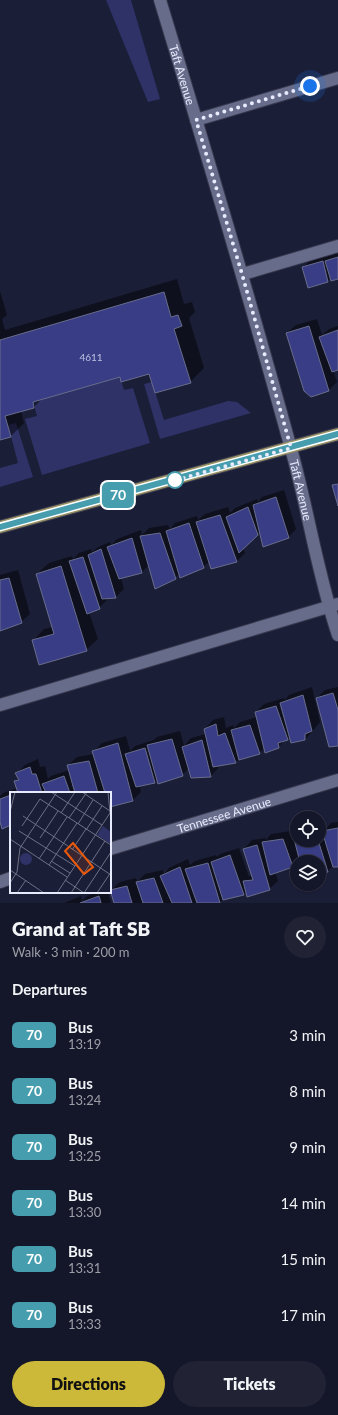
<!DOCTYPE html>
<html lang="en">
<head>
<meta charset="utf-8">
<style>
	body { margin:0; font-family:Lato,sans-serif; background:#212335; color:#f1f3f6; height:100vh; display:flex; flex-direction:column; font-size:15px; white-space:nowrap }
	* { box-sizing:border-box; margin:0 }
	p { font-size:13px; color:#9d9fa8 }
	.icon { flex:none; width:22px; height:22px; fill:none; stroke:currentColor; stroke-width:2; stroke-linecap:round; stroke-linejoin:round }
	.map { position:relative; height:903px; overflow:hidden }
	.drawer { display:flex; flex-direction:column; background:#141629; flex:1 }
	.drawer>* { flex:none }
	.badge { padding:0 8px; border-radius:6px; font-size:14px; line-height:26px }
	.buttons { position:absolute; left:290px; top:811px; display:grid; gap:8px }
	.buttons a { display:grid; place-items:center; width:36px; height:36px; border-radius:50%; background:#141629; box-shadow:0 1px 3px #0004,0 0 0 1px #333546; font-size:20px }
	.you { position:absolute; width:20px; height:20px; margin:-10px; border:3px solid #fff; border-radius:50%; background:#1a73e8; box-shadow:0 0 0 6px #1a73e833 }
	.map>.badge { position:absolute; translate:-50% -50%; box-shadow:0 0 0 2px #fff }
	h2 { padding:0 12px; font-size:15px; line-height:36px }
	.round { display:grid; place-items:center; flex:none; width:42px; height:42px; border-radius:21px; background:#212335 }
	.overview { display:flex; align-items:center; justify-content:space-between; height:68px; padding:0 12px }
	h1 { font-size:19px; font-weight:800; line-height:30px }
	.action { display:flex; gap:8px; margin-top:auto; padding:8px 12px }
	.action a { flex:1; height:46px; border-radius:24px; background:#ccb939; color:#111; font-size:16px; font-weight:800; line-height:46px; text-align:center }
	.action a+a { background:#212335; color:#f1f3f6 }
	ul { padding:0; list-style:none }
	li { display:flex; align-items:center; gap:12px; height:56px; padding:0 12px }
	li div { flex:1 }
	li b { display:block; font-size:15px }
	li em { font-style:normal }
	li .badge { min-width:44px; font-weight:700; text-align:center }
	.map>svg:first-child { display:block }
</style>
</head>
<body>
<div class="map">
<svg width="338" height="903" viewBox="0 0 338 903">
	<rect width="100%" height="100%" fill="#1b1e37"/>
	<path fill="#2e3266" d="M106 0H131L160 99 148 102Z
		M120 377 124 390 133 388 150 443 42 475 25 419 37 416 33 402Z
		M152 382 164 420 228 401 237 402 251 413 160 439 144 384Z
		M16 423 33 477 0 487V468L18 463 8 425Z"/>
	<path fill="#0007" d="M335 252H338V278L331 277 328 281 308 286 303 268 311 259 331 253 332 256Z
		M177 279 184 304 192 302 195 312 189 318 204 368 190 382 150 372 120 375 43 398 34 407 21 411 24 423 11 436 0 439V291L7 315 2 319 5 330Z
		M317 319 322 335 329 329 338 326V369L333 370 337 382 328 391 287 333 296 325Z
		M284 490 296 529 288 538 260 531 243 548 245 553 237 561H210L203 567 180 573 175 578 149 565 142 572 121 577 124 589 116 597 107 598V600L99 608 89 612 98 639 86 650 33 641 44 629 53 627 37 574 49 563 72 556 73 559 79 553 91 549 92 552 98 547 110 542 111 545 117 539 141 530 142 535 149 528 168 525 170 529 175 523 197 516 198 520 205 514 228 507 230 513 235 508 257 499 258 502 262 497Z
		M18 570 30 614 21 622 0 630V575Z
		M312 687 320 722 305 740 290 736 278 747 265 748 259 753 239 759 236 762 219 765V767L211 776 192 777 189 768 182 775 158 779 155 782 139 785 141 792 132 801 110 806V793H11V824L0 819V796L3 793 18 788 16 781 19 778 17 773 25 765 38 759 40 767 45 766 48 779 51 776 69 770 68 765 77 757 94 754V751L102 743 126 736 130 751 135 746 154 740 157 737 180 731 184 746 191 738 206 734 205 729 213 720 224 717 226 728 233 725 234 728 240 722 257 717 256 712 264 704 284 698 285 700 289 695Z
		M338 687V745L317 698 325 690Z
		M338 822V866H333L328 871 319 873V862H301L300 859 293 866 275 872 278 881 269 889 247 891 244 894 223 899 219 903H115L111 890 120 882 136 878 137 882 145 874 163 870 164 874 169 868 188 859 190 865 195 861 216 855 217 857 220 854 239 848 249 877 252 874 244 849 252 840 265 838 266 840 271 834 291 831 294 840 297 838V840H319V827L324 825 326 829 331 823Z
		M98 892H108L111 903H64L81 896 82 901 87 896Z"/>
	<path fill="#393d86" stroke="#686d8b" d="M338 257V279L331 281 325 261Z
		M323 261 328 282 308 288 302 267Z
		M164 292 171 317 178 315 182 326 174 329 191 383 155 393 149 374 121 382 120 377 33 402 34 408 5 416 11 437 0 440V340Z
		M309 326 329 391 311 397 304 391 286 333Z
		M338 330V370L332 372 319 337Z
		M338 484V506L332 485Z
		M276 497 289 538 263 547 253 505Z
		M248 507 258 535 239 553 226 517Z
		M220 515 237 562 211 569 196 522Z
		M189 523 204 568 180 578 166 531Z
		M160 533 176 579 155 589 140 536Z
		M132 538 142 573 119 579 107 547Z
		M101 549 116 598 102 599 88 555Z
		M83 557 100 609 87 614 69 561Z
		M61 566 87 651 39 665 32 640 54 634 36 574Z
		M9 578 22 623 0 631V580Z
		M333 693 338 710V746L329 747 316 698Z
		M303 695 312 731 305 734V740L291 743 280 703Z
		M276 706 288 740 278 743 279 748 265 753 255 712Z
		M216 724 218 736 225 733 236 763 213 767 204 729Z
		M250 725 260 754 239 760 231 730Z
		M172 739 183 776 158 784 147 745Z
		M202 740 211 777 191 778 182 747Z
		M118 743 133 801 110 807V793H105L92 751Z
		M145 748 155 783 136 787 125 754Z
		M89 761 98 793H75L67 765Z
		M30 767 32 774H36L42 793H18L14 781 19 780 15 773Z
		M64 776 70 793H46L42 784Z
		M11 795V825L2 829 0 822V799Z
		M338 828V867H333L322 831Z
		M297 838V840H318L328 872 319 874V862H300L294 839Z
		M283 839 293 867 270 875 262 842Z
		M257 845 270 890 247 897 243 881 253 880 243 849Z
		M230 855 244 895 223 900 211 862Z
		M208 863 220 903H197L185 869Z
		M180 867 192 903H172L160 876Z
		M154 878 163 903H143L136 882Z
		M127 886 132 903H114L110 890Z
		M99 896 101 903H80Z"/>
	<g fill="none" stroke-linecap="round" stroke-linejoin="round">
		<g stroke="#38394f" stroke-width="14">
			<g id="minor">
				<path id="s1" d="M160 0C205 148 249 296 290 445 308 508 317 573 338 635"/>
				<path d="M196 120 338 78"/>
				<path d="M243 274 338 246"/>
				<path d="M0 705 338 604"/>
				<path id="s2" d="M110 849 338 780"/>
				<path d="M0 882 11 878"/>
			</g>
		</g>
		<g stroke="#38394f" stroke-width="14">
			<path id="major" d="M0 527 338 434"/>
		</g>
		<use href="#minor" stroke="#676c8a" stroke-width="12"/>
		<use href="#major" stroke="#958f62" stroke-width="12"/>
	</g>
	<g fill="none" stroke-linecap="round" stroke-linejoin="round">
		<g stroke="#fff" stroke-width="9">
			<path id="line" d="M0 527 338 434"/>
		</g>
		<use href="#line" stroke="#469dad" stroke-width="6"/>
		<path stroke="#e8ebfd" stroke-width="4" stroke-dasharray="0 7.2" d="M175 480 169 482 291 448 242 274 196 120 310 86"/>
	</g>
	<circle fill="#fff" stroke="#469dad" stroke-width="2" cx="175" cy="480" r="8"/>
	<g text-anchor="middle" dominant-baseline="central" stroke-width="3.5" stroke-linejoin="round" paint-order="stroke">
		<g font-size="10" fill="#bcc0df">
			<text x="91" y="357">4611</text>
		</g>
		<g font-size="12" fill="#e8ebfd" stroke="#1b1e37">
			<text stroke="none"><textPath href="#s1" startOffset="78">Taft Avenue</textPath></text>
			<text stroke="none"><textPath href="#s1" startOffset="510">Taft Avenue</textPath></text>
			<text stroke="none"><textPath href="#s2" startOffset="119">Tennessee Avenue</textPath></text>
		</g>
	</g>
	<g transform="translate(10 792)">
		<rect width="101" height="101" fill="#1b1e37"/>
		<path d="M93 34 101 40V52L87 43ZM10 67a6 6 0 1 1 12 0a6 6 0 1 1-12 0Z" fill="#2e3266"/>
		<path fill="none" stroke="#6d7086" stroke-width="1" d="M41 0 92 33M72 0 100 19M0 20 5 0M51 21 65 0M13 24 101 83M59 26 77 0M68 32 83 8M12 34 30 7 101 53M76 38 92 14M9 39 65 74M30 46 48 19M0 47 57 85M62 58 76 37M29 67 57 25M41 69 60 81M39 73 67 31M0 78 34 101M55 88 74 101M0 91 7 80 10 56 47 0M7 101 16 88M47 101 100 21 98 0M61 101 95 49M74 101 101 60M87 101 101 80"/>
		<path fill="#e8590c" fill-opacity="0.15" stroke="#e8590c" stroke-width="2" d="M63 51 83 75 74 82 55 59Z"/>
		<rect width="101" height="101" fill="none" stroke="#e8ebfd" stroke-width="2"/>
	</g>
</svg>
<div class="buttons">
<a><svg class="icon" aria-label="locate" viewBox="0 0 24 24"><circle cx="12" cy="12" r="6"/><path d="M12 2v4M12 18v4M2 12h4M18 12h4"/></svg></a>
<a><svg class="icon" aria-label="layers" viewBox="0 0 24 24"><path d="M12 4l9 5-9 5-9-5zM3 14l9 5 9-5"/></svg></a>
</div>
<div class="you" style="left:310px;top:86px"></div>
<b class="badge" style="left:118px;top:495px;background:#469dad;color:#fff">70</b>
</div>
<section class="drawer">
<div class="overview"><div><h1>Grand at Taft SB</h1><p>Walk · 3 min · 200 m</p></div><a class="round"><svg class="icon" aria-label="heart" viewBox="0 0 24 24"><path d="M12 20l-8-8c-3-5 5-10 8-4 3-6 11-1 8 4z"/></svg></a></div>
<h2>Departures</h2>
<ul>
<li><span class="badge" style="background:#469dad;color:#fff">70</span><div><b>Bus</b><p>13:19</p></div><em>3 min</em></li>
<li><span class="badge" style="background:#469dad;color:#fff">70</span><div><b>Bus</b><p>13:24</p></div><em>8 min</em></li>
<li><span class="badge" style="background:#469dad;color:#fff">70</span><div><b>Bus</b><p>13:25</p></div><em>9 min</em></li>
<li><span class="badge" style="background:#469dad;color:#fff">70</span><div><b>Bus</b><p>13:30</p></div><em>14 min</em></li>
<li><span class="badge" style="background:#469dad;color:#fff">70</span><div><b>Bus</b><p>13:31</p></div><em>15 min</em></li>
<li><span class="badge" style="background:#469dad;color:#fff">70</span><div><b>Bus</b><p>13:33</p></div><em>17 min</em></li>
</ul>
<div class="action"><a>Directions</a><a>Tickets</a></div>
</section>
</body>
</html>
